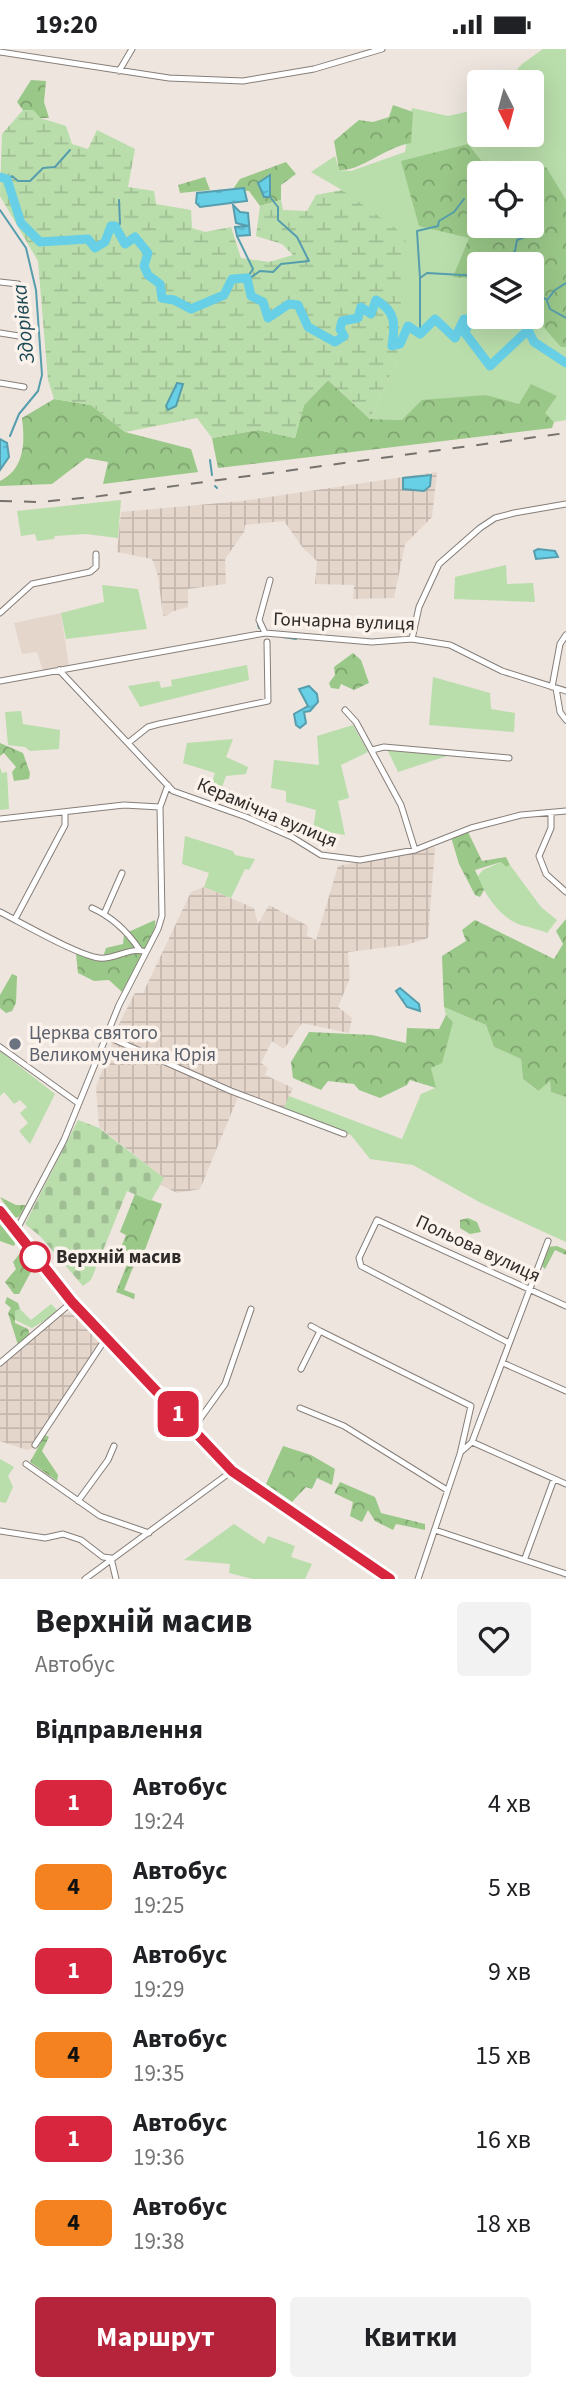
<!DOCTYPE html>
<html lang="uk">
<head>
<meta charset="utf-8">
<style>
	body { margin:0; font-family:"Source Sans 3",sans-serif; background:#f2f2f2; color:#202124; height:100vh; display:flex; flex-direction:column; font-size:26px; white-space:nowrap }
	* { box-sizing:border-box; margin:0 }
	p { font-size:23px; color:#757577 }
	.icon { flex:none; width:38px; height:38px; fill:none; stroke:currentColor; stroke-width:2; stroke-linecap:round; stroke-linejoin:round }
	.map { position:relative; height:1530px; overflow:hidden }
	.side { display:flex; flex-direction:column; background:#fff; flex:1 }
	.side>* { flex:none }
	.badge { padding:0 14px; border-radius:10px; font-size:24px; line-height:46px }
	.needle { width:46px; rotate:174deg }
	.controls { position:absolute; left:467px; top:21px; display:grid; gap:14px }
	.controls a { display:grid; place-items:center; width:77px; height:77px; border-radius:7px; background:#fff; box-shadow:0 7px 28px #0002; font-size:35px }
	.map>.badge { position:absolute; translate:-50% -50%; box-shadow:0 0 0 4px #fff }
	h2 { padding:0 35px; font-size:26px; line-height:63px }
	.round { display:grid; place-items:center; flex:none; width:74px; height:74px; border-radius:7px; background:#f2f2f2 }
	.headline { display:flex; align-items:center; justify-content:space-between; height:119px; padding:0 35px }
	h1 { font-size:33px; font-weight:700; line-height:52px }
	.primary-button { display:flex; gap:14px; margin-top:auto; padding:14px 35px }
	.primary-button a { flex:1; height:80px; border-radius:7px; background:#b6243b; color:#fff; font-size:28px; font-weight:700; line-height:80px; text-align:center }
	.primary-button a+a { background:#f2f2f2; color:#202124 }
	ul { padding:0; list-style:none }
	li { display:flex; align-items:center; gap:21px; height:84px; padding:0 35px }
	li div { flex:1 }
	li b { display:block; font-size:26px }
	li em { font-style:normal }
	li .badge { min-width:77px; font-weight:700; text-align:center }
	.status { display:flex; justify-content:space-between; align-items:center; height:49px; padding:0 35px; background:#fff; direction:ltr }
	.status svg { height:19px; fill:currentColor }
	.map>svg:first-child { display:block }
</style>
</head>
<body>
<div class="status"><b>19:20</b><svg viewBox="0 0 49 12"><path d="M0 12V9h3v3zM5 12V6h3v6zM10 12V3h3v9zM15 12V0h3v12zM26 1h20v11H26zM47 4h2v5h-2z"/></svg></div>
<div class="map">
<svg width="566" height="1530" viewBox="0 0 566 1530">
	<defs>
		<pattern id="industrial-grid" width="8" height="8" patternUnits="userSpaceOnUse" patternTransform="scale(1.75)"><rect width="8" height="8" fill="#e5d6cc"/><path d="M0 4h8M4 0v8" fill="none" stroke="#c5b8af"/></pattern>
		<pattern id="forest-crowns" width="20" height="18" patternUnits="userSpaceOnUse" patternTransform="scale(1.75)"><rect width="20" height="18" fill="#9ac888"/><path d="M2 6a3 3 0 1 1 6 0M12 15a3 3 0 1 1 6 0" fill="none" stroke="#7ea36f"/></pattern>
		<pattern id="wetland-marsh" width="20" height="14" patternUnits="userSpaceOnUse" patternTransform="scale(1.75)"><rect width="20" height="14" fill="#b9ddab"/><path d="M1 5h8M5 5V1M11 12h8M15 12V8" fill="none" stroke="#9fbe93"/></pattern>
		<pattern id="cemetery-stones" width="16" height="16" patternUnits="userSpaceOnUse" patternTransform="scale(1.75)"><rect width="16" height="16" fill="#b9ddab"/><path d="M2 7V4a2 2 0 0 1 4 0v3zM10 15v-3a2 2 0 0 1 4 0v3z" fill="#9fbe93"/></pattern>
		<pattern id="water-ripples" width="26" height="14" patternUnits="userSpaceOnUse" patternTransform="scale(1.75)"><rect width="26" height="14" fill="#67cfe6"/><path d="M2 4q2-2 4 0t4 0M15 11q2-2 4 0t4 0" fill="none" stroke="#5ab2c5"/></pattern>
	</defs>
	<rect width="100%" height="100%" fill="#ede5de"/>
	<path fill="#e5d6cc" d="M61 564 69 618 44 625 37 603 22 605 14 574Z"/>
	<path fill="url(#industrial-grid)" d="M437 423 432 468 405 495 394 549 353 550 354 536 315 535 317 512 303 499 284 472 245 476 244 483 225 510 226 535 188 540V558L171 563 168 566 163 567 158 527 152 510 117 503 121 463 242 452Z
		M435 798 428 889 406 896 348 903 350 929 338 958 352 969 349 984 302 974 284 1000 272 992 261 1014 268 1019 265 1026 293 1039 281 1065 238 1048 200 1140 177 1144 161 1136 164 1129 99 1078 96 1038 121 971 135 944H143L191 843 204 838 254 859 258 875 269 856 308 877 307 887 316 891 338 817Z
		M70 1263 98 1289 99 1297 33 1399 27 1401 0 1392V1317L61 1266Z"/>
	<path fill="#b9ddab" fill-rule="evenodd" d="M543 0H566V371L554 373 544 365 486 346 402 371 370 370 397 311 342 141 311 123 335 107 339 121 351 122 405 103 412 59 448 67 479 60 480 86H532V33H506L522 15ZM480 124H532V177H480ZM480 215H532V268H480Z
		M121 451 118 489 86 485 55 487 54 490 37 492 35 485 21 487 17 462Z
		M506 516 507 535 533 534 535 553 454 550 455 528Z
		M102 536 138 540 147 580 66 590 61 564 104 553Z
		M247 616 249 631 140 658 128 637 159 632 161 639 172 637 171 631Z
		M433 628 490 644 491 660 515 664 514 683 429 676Z
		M21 662 23 675 60 681 59 700 30 702 25 698 8 696 5 663Z
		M353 676 368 703 341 716 349 749 338 752 345 786 313 780 316 761 286 753V742L271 739 274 711 319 716 317 687Z
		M233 690 226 708 248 718 246 725 226 727 218 749 208 745 215 724 183 714 187 694Z
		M387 700 450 706 398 723Z
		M0 718 2 724 7 723 9 760 0 761Z
		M185 787 233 802 235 806 255 810 249 821 245 820 231 849 204 838 209 824 182 815Z
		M501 813 506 818 510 816 541 858 557 871 547 884C537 879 523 878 514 873 497 864 485 844 477 828L483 821Z
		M444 958 486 976 494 998 521 1010 523 1030 537 1042 550 1032 551 1043 566 1048V1193L481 1154 413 1116 370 1110 351 1086 283 1061 289 1047 402 1090 421 1045 435 1039 431 1019 453 973 446 966Z
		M0 1002 55 1045 30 1095 19 1082 28 1074 20 1064 27 1058 20 1051 14 1055 4 1043 0 1047Z
		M51 1255 59 1263 32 1279 15 1271V1262L20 1260 31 1271Z
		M0 1410 14 1418 8 1427 13 1438 6 1454 0 1453Z
		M234 1475 264 1495 268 1487 295 1497 291 1508 312 1515 305 1530H253L229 1524 230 1515 184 1511Z"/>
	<path fill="url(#forest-crowns)" d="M31 31 46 32 44 53 49 69H40L33 61H23L17 53Z
		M393 56 413 63 411 94C385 98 360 123 339 121L334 92 359 71 373 73 389 68Z
		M468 95 491 124H480V177H532V124H505L546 118 566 151V298H561L532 265V215H480L479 230 453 228 469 189 419 177 401 112Z
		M286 113 296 125 281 136V151L260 157 249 142 233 140 240 130Z
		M205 128 210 141 180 144 178 136Z
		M328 331 370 370 402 371 422 351 486 346 519 355 531 335 557 347 545 364 554 373 552 379 218 419 212 389 258 381 295 389 304 356Z
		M54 350 91 356 125 383 191 400 198 423 103 435 108 413 86 409 52 435 0 437V432C25 420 25 393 22 369Z
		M353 604 361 611 369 634 354 641 341 635 339 640 331 639 329 634 335 626 334 618Z
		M0 694 23 704 30 724 29 730 14 732 12 723 16 718 4 704 0 707Z
		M468 783 482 812 506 808 510 816 506 818 501 813 475 821 484 841 480 848 475 846 459 815 451 788Z
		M566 870V1048L551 1043 550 1032 538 1042 523 1030 521 1010 494 998 486 976 444 958 442 907 466 892 462 881 475 871 554 910 563 895 556 882Z
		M155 871C158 887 130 927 122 943L109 931 94 932 78 924 76 905 102 911 106 899 123 895 124 885Z
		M12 925 17 927 16 954 12 962 6 964 0 959V946Z
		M446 966 453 973 442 1014 431 1019 436 1039 410 1031 407 1036 380 1049 359 1041 354 1035 328 1032 321 1041 293 1029 291 1013 309 983 372 986 406 994 407 979 439 980Z
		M135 1145 162 1155 142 1209 137 1208 124 1241 135 1245 134 1250 116 1243 128 1213 117 1208 126 1186 120 1183Z
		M0 1148 16 1156H26L19 1168 14 1169Z
		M468 1169 477 1173 481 1183 470 1185 460 1179V1171Z
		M0 1171 16 1192 14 1197 0 1192Z
		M557 1197 566 1201V1206L555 1201 545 1220 542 1217 546 1198Z
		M21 1203 26 1206 24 1216 29 1211 34 1217 19 1245H14L5 1233 16 1220 13 1213Z
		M7 1248 18 1254 20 1260 15 1262V1274L28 1280 30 1286 18 1296 8 1264 11 1259 5 1254Z
		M45 1386 49 1388 42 1402 58 1426 57 1432 30 1413Z
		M283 1397 311 1406 335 1420 332 1436 317 1429 312 1440 306 1438 292 1453 266 1435Z
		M340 1433 375 1448 381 1464 425 1475V1481L396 1475 393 1481 375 1472 368 1461 362 1473 350 1467 353 1453 334 1444Z"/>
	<path fill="url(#wetland-marsh)" d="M23 61H33L40 69 66 77 72 95 88 100 97 81 135 100 128 138 154 142 156 155 191 161 192 179 205 183 231 178 241 209 269 213 293 206 282 195 256 187 260 157 281 151 283 161 307 162 316 146 342 141 406 187 397 311 370 370 328 331 304 356 295 389 258 381 212 389 197 369 125 383 91 356 54 350 48 331 38 212 0 147 2 85Z"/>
	<path fill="url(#cemetery-stones)" d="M78 1071 99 1079 164 1129 151 1152 127 1142 91 1231 83 1237 40 1187 25 1175Z"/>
	<path fill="url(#water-ripples)" stroke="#569ead" stroke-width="2" d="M270 126V148H264L258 134Z
		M244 139 247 152 200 158 196 154 197 144Z
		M233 156 240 163 248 164 250 186 237 187 235 178 248 177 236 174Z
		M177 334 183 335 176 357 168 361 166 357Z
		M0 390 7 394 9 408 0 421Z
		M431 426 430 437 424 442 403 440V429Z
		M538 500 555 502 558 508 536 510 534 502Z
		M309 637 317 645 318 653 310 662 304 663 306 674 300 679 296 676 294 665 308 657 299 640Z
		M400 939 419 955 420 962 407 958 396 942Z"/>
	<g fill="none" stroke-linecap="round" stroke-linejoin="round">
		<path stroke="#569ead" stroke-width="2" d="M7 130 12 127 18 132H30L43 119 55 118 70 101
			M0 161 26 199 36 241 42 326 38 342 19 365 10 387
			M115 177 120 175 119 151
			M237 187 253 220 247 229
			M501 215 515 202 517 191 525 188 535 177
			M250 229 260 222 273 223 281 215 309 212 297 188 278 171V158L270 148
			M420 229 417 182 438 177 439 172 454 163 464 150
			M532 241 547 251 555 241 566 234
			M547 252 550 260 566 269
			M420 285V229L427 224 480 227
			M210 411 212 426
			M215 437 217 439
			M258 576 259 579
			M283 588 296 590"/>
		<path stroke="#67cfe6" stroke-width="9" d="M0 128 7 130 21 174 40 193 88 190 95 199 105 193 111 177H115L125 195 135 188 148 204 144 217 148 226 160 235 162 249 174 251 191 260 224 246 232 230 247 229 251 247 263 253 268 269 289 255 298 256 308 278 335 293 344 287 340 280 342 272 358 269 361 258 371 265 376 251C397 263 395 276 392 297L400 295 408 277 420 285 435 270 455 289 464 270H470L465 284 490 317 528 281 534 293 566 314"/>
		<g stroke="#867e79" stroke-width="7">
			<path id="minor" d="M0 3 169 29 243 32 314 20 382 0
				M119 22 132 0
				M0 233 18 235
				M0 284 19 287
				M0 334 24 338
				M0 564 32 535 90 523 96 518V505
				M265 584 259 571 270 531
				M412 590 419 558 439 515 480 479 495 469 514 464 566 455
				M59 621 173 742 246 768 292 788 321 806 360 811 415 801 471 779 521 766 566 762
				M0 632 265 584 372 593 412 590 450 596 502 622 566 642
				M552 638 560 595 566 586
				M556 639 560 663 566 671
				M345 661 356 673 401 756 415 801
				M128 694 148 678 159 675 268 652 267 593
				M372 701 384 698 509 709
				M551 764V779L539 807 546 825 566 843
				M0 770 124 756 160 758
				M92 859C112 868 127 882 139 900
				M0 863C22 874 77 906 99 909 115 911 130 897 146 903
				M104 865 122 824
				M15 870 65 776V765
				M106 987 231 1042 344 1085
				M0 998 78 1054
				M16 1182 64 1091 119 956 158 880 162 867 160 758 168 736
				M320 1282 471 1357 460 1405 418 1530
				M509 1294 361 1217 359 1209 377 1171 566 1257
				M0 1314 72 1253
				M503 1314 566 1342
				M301 1320 320 1282 311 1277
				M300 1359 344 1377 447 1441
				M192 1381 225 1335 251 1260
				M472 1393 548 1192
				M35 1396 106 1289
				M462 1402 472 1393 566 1435
				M26 1415 100 1467 149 1484
				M78 1452 108 1411 114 1397
				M435 1481 566 1525
				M0 1482 45 1489 63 1485 81 1491 103 1508 111 1509
				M111 1509 116 1530
				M525 1509 554 1430
				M85 1530 232 1422"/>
		</g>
		<g stroke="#c4c4c3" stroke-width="9">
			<path id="major" d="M0 1162 72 1253 232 1422 390 1530"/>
		</g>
		<use href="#minor" stroke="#fff" stroke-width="5"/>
		<use href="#major" stroke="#dcab85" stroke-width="7"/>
		<path stroke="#76716d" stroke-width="2" stroke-dasharray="12 12" stroke-linecap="butt" d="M0 452 39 453 93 448 566 384"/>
	</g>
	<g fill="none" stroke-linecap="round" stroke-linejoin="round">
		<g stroke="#fff" stroke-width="16">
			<path id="line" d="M0 1162 72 1253 232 1422 390 1530"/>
		</g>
		<use href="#line" stroke="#d7263d" stroke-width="10"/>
	</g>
	<circle fill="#6b7280" stroke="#fbf2ec" stroke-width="2.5" cx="15" cy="995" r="7"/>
	<circle fill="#fff" stroke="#d7263d" stroke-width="3.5" cx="35" cy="1208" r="14"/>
	<g text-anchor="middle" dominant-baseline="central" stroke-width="7" stroke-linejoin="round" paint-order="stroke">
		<g font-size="19" fill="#2e2b29" stroke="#fbf2ec">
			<text transform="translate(344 573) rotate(2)">Гончарна вулиця</text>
			<text transform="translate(267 764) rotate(23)">Керамічна вулиця</text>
			<text transform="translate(478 1200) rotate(25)">Польова вулиця</text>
		</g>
		<g font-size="19" fill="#5b616d" stroke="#fbf2ec" text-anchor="start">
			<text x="29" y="984">Церква святого<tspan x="29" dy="22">Великомученика Юрія</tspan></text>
		</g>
		<g font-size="19" font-weight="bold" fill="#2e2b29" stroke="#fbf2ec" text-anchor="start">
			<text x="56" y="1208">Верхній масив</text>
		</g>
		<g font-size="21" font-style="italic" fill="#1b4953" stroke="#fbf2ec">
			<text transform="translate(23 275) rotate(-96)">Здорівка</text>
		</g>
	</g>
</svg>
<div class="controls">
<a><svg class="needle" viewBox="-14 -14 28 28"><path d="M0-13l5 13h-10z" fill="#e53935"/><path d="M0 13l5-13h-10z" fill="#757577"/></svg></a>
<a><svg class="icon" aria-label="locate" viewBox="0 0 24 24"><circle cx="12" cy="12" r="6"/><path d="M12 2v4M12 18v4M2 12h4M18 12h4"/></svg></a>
<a><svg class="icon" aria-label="layers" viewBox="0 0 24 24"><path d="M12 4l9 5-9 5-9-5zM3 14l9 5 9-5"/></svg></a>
</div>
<b class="badge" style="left:178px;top:1365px;background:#d7263d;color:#fff">1</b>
</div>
<section class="side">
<div class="headline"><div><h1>Верхній масив</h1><p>Автобус</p></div><a class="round"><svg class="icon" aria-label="heart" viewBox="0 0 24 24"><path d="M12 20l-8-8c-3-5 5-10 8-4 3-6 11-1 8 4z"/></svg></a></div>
<h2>Відправлення</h2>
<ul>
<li><span class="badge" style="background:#d7263d;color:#fff">1</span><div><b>Автобус</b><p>19:24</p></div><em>4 хв</em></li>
<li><span class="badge" style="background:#f58220;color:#111">4</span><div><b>Автобус</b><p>19:25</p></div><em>5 хв</em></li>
<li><span class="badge" style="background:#d7263d;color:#fff">1</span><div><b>Автобус</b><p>19:29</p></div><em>9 хв</em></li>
<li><span class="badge" style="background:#f58220;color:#111">4</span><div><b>Автобус</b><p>19:35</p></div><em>15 хв</em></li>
<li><span class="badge" style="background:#d7263d;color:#fff">1</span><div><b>Автобус</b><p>19:36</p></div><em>16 хв</em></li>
<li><span class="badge" style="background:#f58220;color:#111">4</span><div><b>Автобус</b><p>19:38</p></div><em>18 хв</em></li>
</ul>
<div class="primary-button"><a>Маршрут</a><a>Квитки</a></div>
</section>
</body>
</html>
